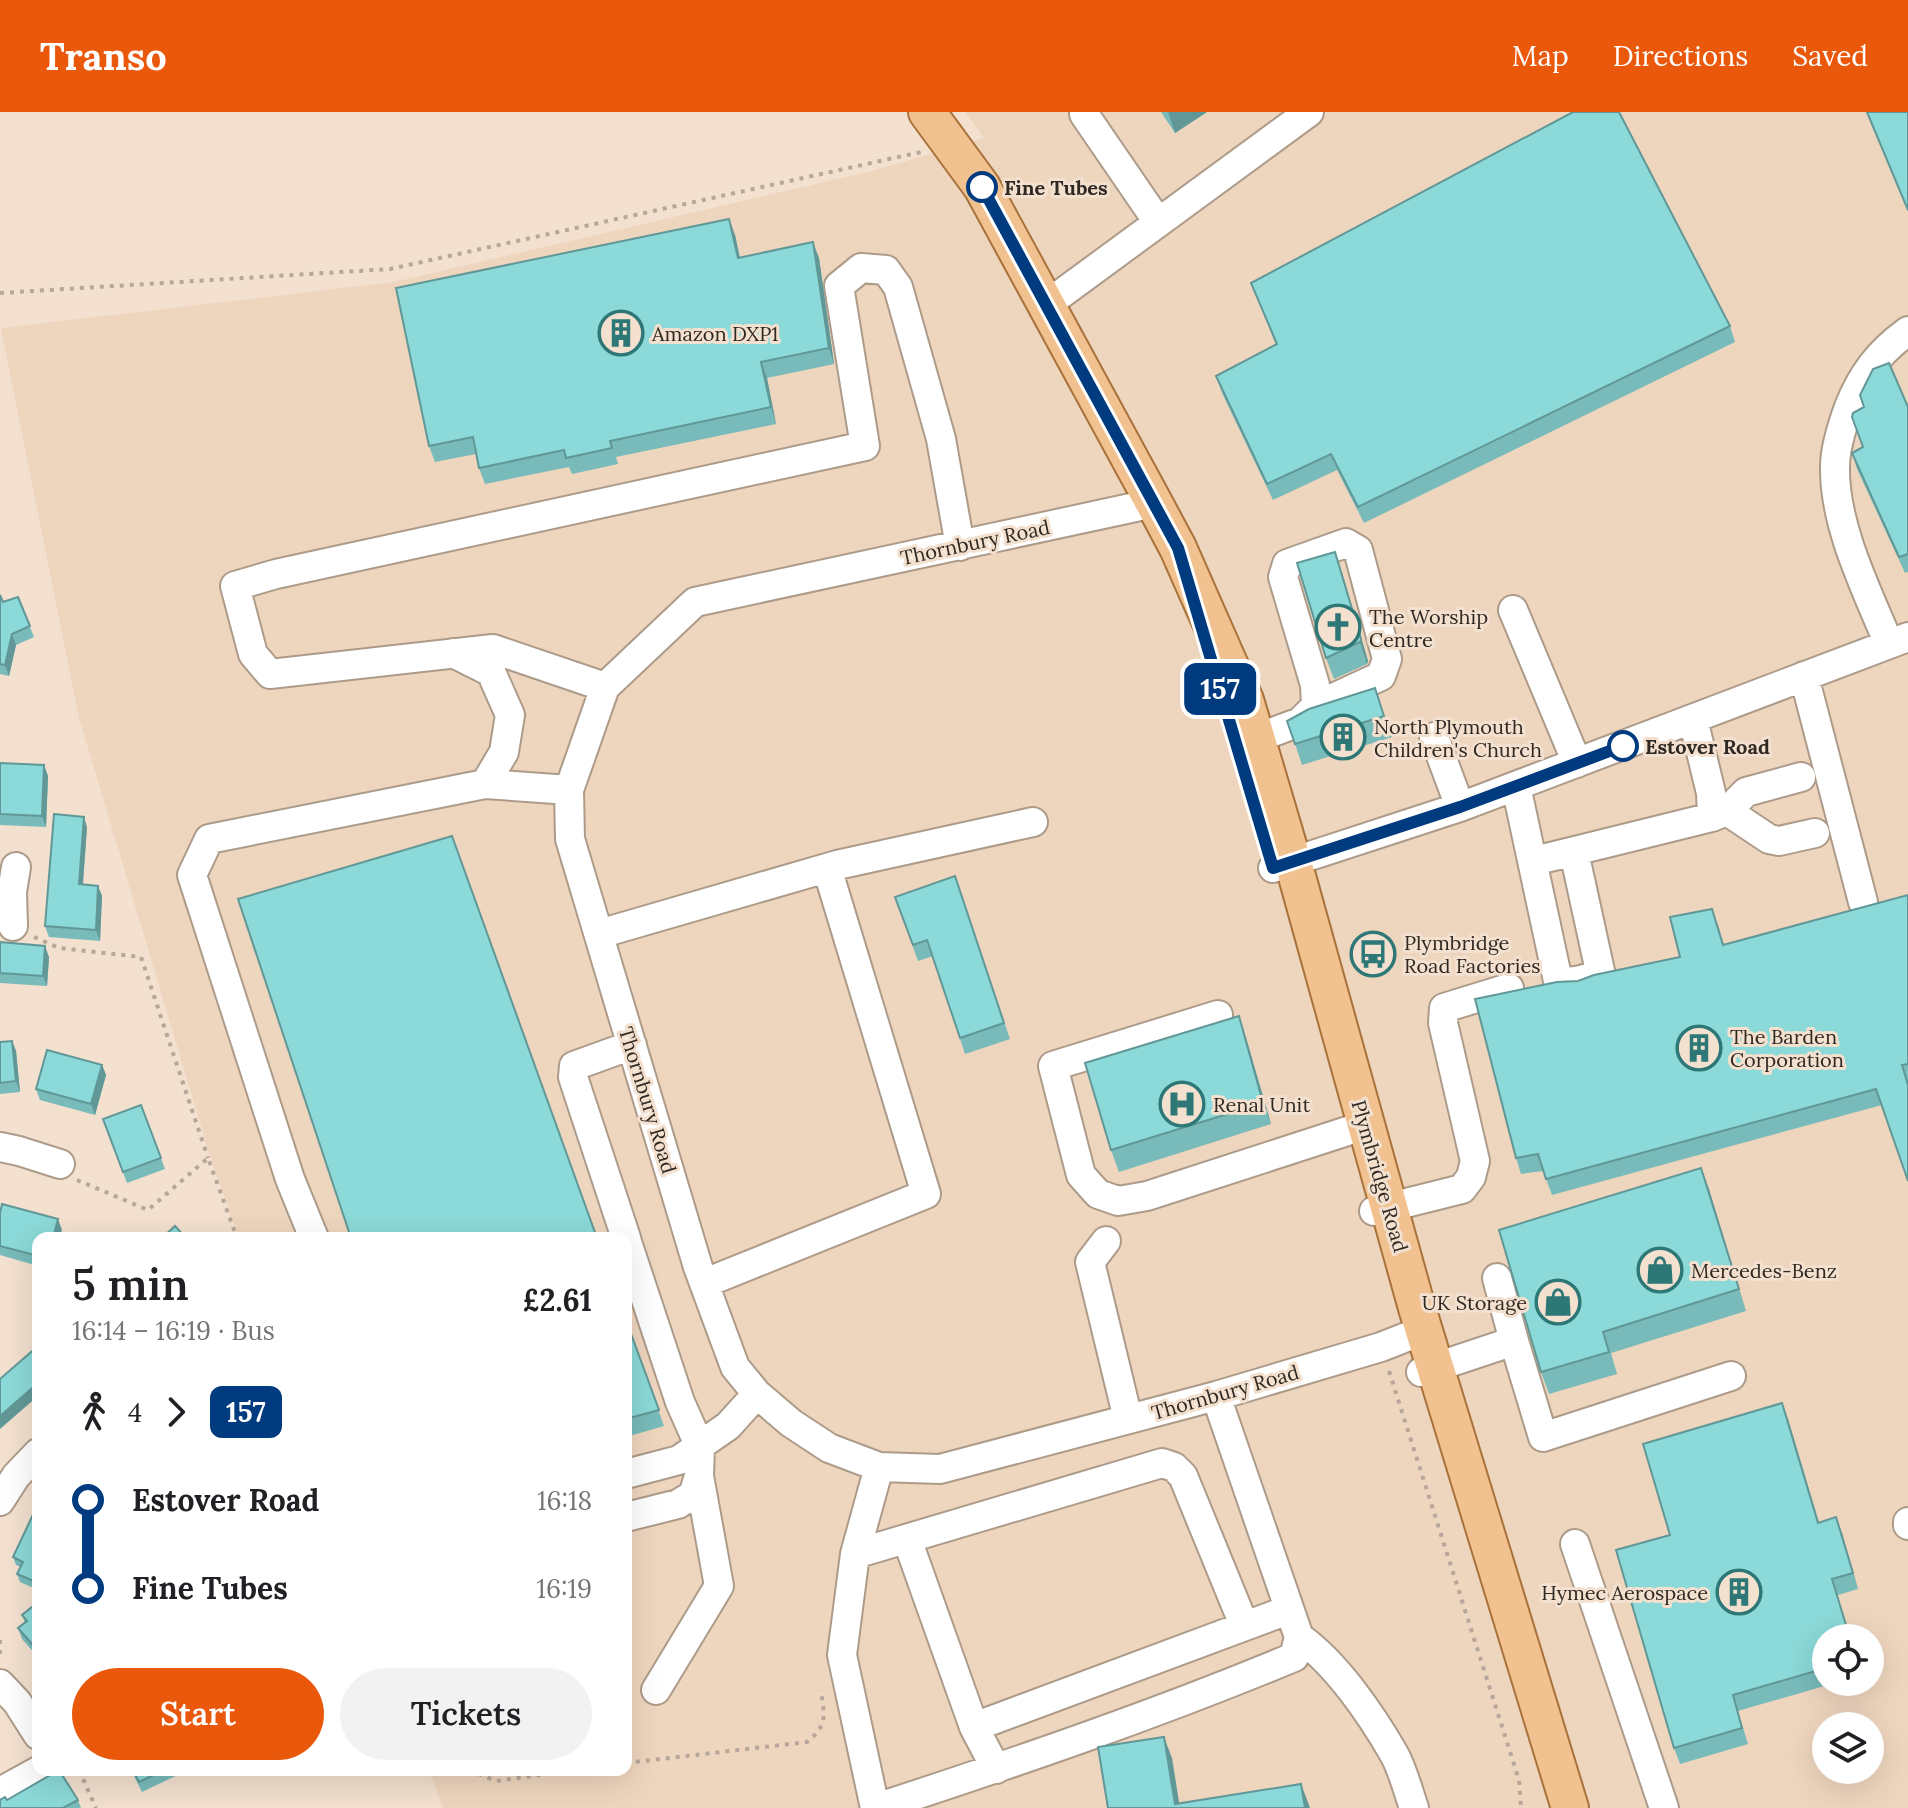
<!DOCTYPE html>
<html lang="en">
<head>
<meta charset="utf-8">
<style>
	body { margin:0; font-family:Lora,serif; background:#f2f2f2; color:#202124; height:100vh; display:flex; flex-direction:column; font-size:30px; white-space:nowrap }
	* { box-sizing:border-box; margin:0 }
	p { font-size:26px; color:#757577 }
	.icon { flex:none; width:44px; height:44px; fill:none; stroke:currentColor; stroke-width:2; stroke-linecap:round; stroke-linejoin:round }
	.map { position:relative; flex:1; overflow:hidden }
	.drawer { position:absolute; left:32px; top:1120px; width:600px; height:544px; display:flex; flex-direction:column; background:#fff; border-radius:16px; box-shadow:0 8px 32px #0002 }
	.drawer>* { flex:none }
	.badge { padding:0 16px; border-radius:12px; font-size:28px; line-height:52px }
	.controls { position:absolute; left:1812px; top:1512px; display:grid; gap:16px }
	.controls a { display:grid; place-items:center; width:72px; height:72px; border-radius:50%; background:#fff; box-shadow:0 8px 32px #0002; font-size:40px }
	.map>.badge { position:absolute; translate:-50% -50%; box-shadow:0 0 0 4px #fff }
	.legs { display:flex; align-items:center; gap:12px; height:88px; padding:0 40px; font-size:26px }
	.legs p { margin-inline-start:auto }
	.overview { display:flex; align-items:center; justify-content:space-between; height:136px; padding:0 40px }
	h1 { font-size:44px; font-weight:600; line-height:60px }
	.cta { display:flex; gap:16px; margin-top:auto; padding:16px 40px }
	.cta a { flex:1; height:92px; border-radius:48px; background:#ea580c; color:#fff; font-size:32px; font-weight:600; line-height:92px; text-align:center }
	.cta a+a { background:#f2f2f2; color:#202124 }
	ul { padding:0 40px; list-style:none }
	li { display:flex; align-items:center; gap:28px; height:88px; font-size:30px }
	li i { display:grid; place-items:center; width:12px; height:100%; margin:0 10px; background:currentColor }
	li i::after { content:''; width:20px; height:20px; margin:-10px; border:6px solid; border-radius:50%; background:#fff }
	li p { margin-inline-start:auto }
	li:first-child i { background:linear-gradient(#0000 50%,currentColor 0) }
	li:last-child i { background:linear-gradient(currentColor 50%,#0000 0) }
	header { display:flex; align-items:center; gap:48px; box-sizing:border-box; height:112px; padding:0 40px; background:#ea580c; color:#fff }
	header strong { font-size:38px }
	nav { display:flex; gap:44px; margin-inline-start:auto; font-size:28px }
	.map>svg:first-child { display:block }
</style>
</head>
<body>
<header>
<strong>Transo</strong>
<nav><a>Map</a><a>Directions</a><a>Saved</a></nav>
</header>
<div class="map">
<svg width="1908" height="1696" viewBox="0 0 1908 1696">
	<rect width="100%" height="100%" fill="#f3e0cf"/>
	<path fill="#eed5be" fill-rule="evenodd" d="M965 0H1908V1696H443L429 1658H626V1126H239L209 1041 79 606 1 216 394 170 876 58 984 26ZM1826 1526H1870V1570H1826ZM1826 1614H1870V1658H1826Z"/>
	<g fill="none" stroke-linecap="round" stroke-linejoin="round">
		<g stroke="#ad9b8a" stroke-width="32">
			<path id="minor" d="M1084 2 1158 110
				M1046 193 1309 0
				M1154 391 695 490 605 575 569 678 570 727 698 1155 735 1255 757 1282 791 1311 829 1336 879 1355 940 1357 1216 1284 1381 1235 1424 1218
				M1513 498 1577 651
				M1889 532C1867 479 1834 414 1835 355 1835 335 1842 314 1849 295 1862 262 1879 240 1908 219
				M453 541 491 560 510 603 504 640 485 672
				M1804 564 1863 790
				M605 575 493 537 270 562 253 542 235 474 276 462 865 334 839 174 861 156 886 158 898 175 941 327 960 434
				M1693 607 1711 681 1712 705
				M1434 625 1460 695
				M1257 626 1300 610 1316 594 1315 573 1283 465 1287 452 1346 431 1358 438 1387 547 1381 564 1316 594
				M1516 674 1558 869C1575 871 1587 868 1600 859L1574 740
				M1727 699 1769 727 1779 729 1815 721
				M1534 749 1712 705 1727 699 1746 680 1801 665
				M1273 756 1460 695 1908 525
				M13 814 12 780 16 755
				M599 822 837 753 1033 710
				M1218 903 1053 954 1081 1063 1098 1082 1118 1089 1147 1084 1366 1013
				M0 1035 19 1039 60 1052
				M1374 1099 1462 1077 1471 1065 1475 1049 1443 911 1444 896 1509 876
				M314 1126 290 1067 192 763 209 727 485 672 569 678
				M626 1126 573 965 574 954 632 933
				M626 1127 680 1290 700 1335 699 1364 693 1383 678 1392 626 1405
				M1106 1129 1090 1150 1128 1307
				M705 1171 926 1082 827 756
				M1514 1229 1543 1325 1731 1264
				M1421 1260 1514 1229 1497 1166
				M626 1362 679 1348 728 1314 757 1282
				M0 1389 16 1364 38 1341
				M1908 1410V1413
				M907 1427 974 1615
				M1575 1432 1664 1696
				M855 1442 1162 1351 1174 1355 1183 1364 1244 1513
				M1299 1525C1336 1551 1371 1602 1394 1642 1403 1658 1408 1679 1414 1696
				M0 1572 17 1590 38 1623
				M656 1578 719 1474 699 1364
				M996 1657 974 1615 1288 1498
				M0 1680 40 1658
				M875 1696 842 1543 855 1442 879 1355
				M876 1696C1017 1650 1157 1602 1294 1545L1299 1525 1216 1284"/>
		</g>
		<g stroke="#a8723a" stroke-width="40">
			<path id="major" d="M927 0 982 75 1154 391 1178 436 1245 588 1293 750 1417 1196 1570 1696"/>
		</g>
		<path stroke="#b6a79a" stroke-width="4" stroke-dasharray="4 6" stroke-linecap="butt" d="M0 181 390 157 921 40
			M34 825 59 836 141 845 208 1046
			M77 1068 148 1098 208 1046 237 1126
			M1389 1259 1519 1668 1521 1696
			M0 1528V1544
			M626 1651 807 1630C829 1612 824 1604 821 1578
			M79 1658 96 1696
			M469 1658 496 1669 576 1658"/>
		<use href="#minor" stroke="#fff" stroke-width="28"/>
		<use href="#major" stroke="#f1c290" stroke-width="36"/>
	</g>
	<path fill="#78bbba" d="M1161 0H1207L1175 21Z
		M1866 0H1908V100Z
		M729 107 735 123 740 145 819 146 834 252 767 266 776 312 616 345 618 352 572 362 569 355 485 372 479 356 476 342 435 350 429 334Z
		M1251 171 1730 214 1735 230 1364 411 1337 358 1273 388 1222 281 1216 264 1276 233Z
		M1908 295V460L1905 461 1857 357 1852 341 1863 335Z
		M1342 461 1368 549 1367 552 1334 567 1326 546Z
		M0 483 3 490 18 485 34 525 16 533 9 564 0 562Z
		M1375 576 1392 625 1302 653 1295 632Z
		M0 651 44 653 48 664 46 715 0 713Z
		M87 715 83 772 98 774 102 784 100 829 49 825 45 814Z
		M961 780 1010 927 965 942 933 844 918 849 895 785Z
		M1908 783V1069L1882 993 1552 1083 1543 1059 1521 1062 1516 1046 1578 869 1680 845 1718 813 1724 833Z
		M0 830 49 845 47 874 0 871Z
		M1246 926 1271 1012 1119 1060 1111 1038Z
		M12 929 16 939 20 980 0 982V930Z
		M102 953 106 963 95 1003 40 988 36 977Z
		M141 993 165 1057 127 1071 103 1007Z
		M1701 1056 1746 1199 1611 1241 1617 1262 1549 1282 1541 1260Z
		M0 1101 62 1118 38 1126V1154L0 1143Z
		M626 1207 664 1314 626 1325Z
		M1788 1307 1819 1410 1842 1421 1858 1477 1838 1483 1826 1526V1570H1838L1738 1599 1748 1632 1680 1652 1674 1636Z
		M38 1392V1478L20 1470 17 1462 21 1455 16 1453 13 1445Z
		M38 1490V1545L22 1527 18 1516 25 1511 22 1503Z
		M131 1658H188L142 1680Z
		M7 1688H78L81 1696H0Z"/>
	<path fill="#619897" d="M1168 0H1207L1175 21Z
		M729 107 735 123 743 162 738 146Z
		M813 130 819 146 834 252 829 236Z
		M761 250 767 266 776 312 771 295Z
		M1335 440 1342 461 1368 549 1367 552 1360 530Z
		M12 522 16 533 9 564 5 553Z
		M44 653 48 664 46 715 42 704Z
		M84 705 87 715 82 783 79 772Z
		M98 774 102 784 100 829 96 818Z
		M45 834 49 845 47 874 43 864Z
		M1239 904 1246 926 1271 1012 1263 991Z
		M12 929 16 939 20 980 16 969Z
		M102 953 106 963 95 1003 91 992Z
		M1701 1056 1709 1077 1746 1199 1739 1177Z
		M58 1107 62 1118 59 1126H53Z
		M38 1271V1284L0 1317V1304Z
		M1782 1291 1788 1307 1823 1427 1818 1411Z
		M1836 1405 1842 1421 1858 1477 1853 1461Z
		M1164 1625 1172 1646 1180 1696 1175 1692Z
		M1301 1672 1309 1693 1310 1696H1305Z"/>
	<path fill="#8bd9d8" stroke="#619897" stroke-width="2" d="M1573 0H1619L1730 214 1358 395 1331 342 1267 372 1216 264 1277 232 1251 171Z
		M1867 0H1908V98Z
		M729 107 738 146 813 130 829 236 761 250 771 295 610 329 612 336 566 346 564 338 479 356 473 325 429 334 396 176Z
		M1889 251 1908 295V442L1899 445 1852 341 1863 335 1852 305 1853 301 1864 295 1860 283 1873 257Z
		M1335 440 1361 527 1360 530 1326 546 1297 451Z
		M0 483 3 490 18 485 30 514 12 522 5 553 0 552Z
		M1375 576 1384 604 1295 632 1287 609 1309 597Z
		M0 651 44 653 42 704 0 702Z
		M54 702 84 705 79 772 98 774 96 818 45 814Z
		M452 724 597 1126H351L238 787Z
		M955 764 1004 911 960 926 927 828 913 833 895 785Z
		M1908 783V952L1902 953 1908 973V1069L1876 977 1546 1067 1538 1042 1516 1046 1475 887 1557 870 1578 869 1594 863 1680 845 1670 805 1712 797 1723 833Z
		M0 830 45 834 43 864 0 861Z
		M1239 904 1263 991 1111 1038 1085 951Z
		M12 929 16 969 0 971V930Z
		M47 938 102 953 91 992 36 977Z
		M141 993 161 1046 123 1060 103 1007Z
		M1701 1056 1739 1177 1603 1220 1609 1240 1541 1260 1499 1118Z
		M2 1092 58 1107 53 1126H38V1144L0 1134V1101Z
		M175 1114 186 1126H162Z
		M626 1208 659 1298 626 1307Z
		M38 1234V1271L0 1304V1267Z
		M1782 1291 1818 1411 1836 1405 1853 1461 1832 1467 1850 1526H1826V1556L1733 1583 1742 1616 1674 1636 1616 1438 1670 1423 1643 1332Z
		M38 1392V1466L36 1470 17 1462 23 1450 13 1445Z
		M38 1490V1539L18 1516 27 1509 22 1503Z
		M1164 1625 1175 1692 1301 1672 1305 1696H1108L1098 1635Z
		M59 1658 78 1688 63 1696H0V1688L5 1685 7 1688Z
		M133 1658H164L139 1670Z"/>
	<g fill="none" stroke-linecap="round" stroke-linejoin="round">
		<g stroke="#fff" stroke-width="18">
			<path id="line-1" d="M982 75 1178 436 1273 756 1460 695 1623 634"/>
		</g>
		<use href="#line-1" stroke="#003b80" stroke-width="12"/>
	</g>
	<defs>
		<g id="building-ring" transform="scale(2.3)"><circle r="9.5" fill="#f3e0cf" stroke="#2d7776" stroke-width="1.5"/><path d="M-4-6H4V6H1V3H-1V6H-4ZM-2.5-4.3h1.7v1.8h-1.7ZM.8-4.3h1.7v1.8H.8ZM-2.5-1h1.7V.8h-1.7ZM.8-1h1.7V.8H.8Z" fill="#2d7776"/></g>
		<g id="church-ring" transform="scale(2.3)"><circle r="9.5" fill="#f3e0cf" stroke="#2d7776" stroke-width="1.5"/><path d="M-1.2-6h2.4v3.5h3.3v2.4h-3.3V6h-2.4V-.1h-3.3v-2.4h3.3Z" fill="#2d7776"/></g>
		<g id="bus-ring" transform="scale(2.3)"><circle r="9.5" fill="#f3e0cf" stroke="#2d7776" stroke-width="1.5"/><path d="M-5-6H5V4H4V6H2V4H-2V6H-4V4H-5ZM-3.5-4V0h7V-4ZM-3.5 1.2v1.5H-2V1.2ZM2 1.2v1.5H3.5V1.2Z" fill="#2d7776"/></g>
		<g id="hospital-ring" transform="scale(2.3)"><circle r="9.5" fill="#f3e0cf" stroke="#2d7776" stroke-width="1.5"/><path d="M-5-5h3v3.5h4V-5h3V5h-3V1.5h-4V5h-3Z" fill="#2d7776"/></g>
		<g id="shop-ring" transform="scale(2.3)"><circle r="9.5" fill="#f3e0cf" stroke="#2d7776" stroke-width="1.5"/><path d="M-5-2.5h2.3a2.7 3.5 0 0 1 5.4 0H5L5.5 6h-11ZM-1.5-2.5h3a1.5 2.3 0 0 0-3 0Z" fill="#2d7776"/></g>
	</defs>
	<g fill-rule="evenodd">
		<use href="#building-ring" x="621" y="221"/>
		<use href="#church-ring" x="1338" y="515"/>
		<use href="#building-ring" x="1343" y="625"/>
		<use href="#bus-ring" x="1373" y="842"/>
		<use href="#building-ring" x="1699" y="936"/>
		<use href="#hospital-ring" x="1182" y="992"/>
		<use href="#shop-ring" x="1660" y="1158"/>
		<use href="#shop-ring" x="1558" y="1190"/>
		<use href="#building-ring" x="1739" y="1480"/>
	</g>
	<g fill="#fff" stroke="#003b80" stroke-width="4">
		<circle cx="982" cy="75" r="14"/>
		<circle cx="1623" cy="634" r="14"/>
	</g>
	<g text-anchor="middle" dominant-baseline="central" stroke-width="6" stroke-linejoin="round" paint-order="stroke">
		<g font-size="20" font-weight="bold" fill="#302923" stroke="#f3e0cf" text-anchor="start">
			<text x="1004" y="75">Fine Tubes</text>
			<text x="1645" y="634">Estover Road</text>
		</g>
		<g font-size="20" fill="#302923" stroke="#f3e0cf" text-anchor="start">
			<text x="652" y="221">Amazon DXP1</text>
			<text x="1369" y="504">The Worship<tspan x="1369" dy="23">Centre</tspan></text>
			<text x="1374" y="614">North Plymouth<tspan x="1374" dy="23">Children's Church</tspan></text>
			<text x="1404" y="830">Plymbridge<tspan x="1404" dy="23">Road Factories</tspan></text>
			<text x="1730" y="924">The Barden<tspan x="1730" dy="23">Corporation</tspan></text>
			<text x="1213" y="992">Renal Unit</text>
			<text x="1691" y="1158">Mercedes-Benz</text>
			<text x="1527" y="1190" text-anchor="end">UK Storage</text>
			<text x="1708" y="1480" text-anchor="end">Hymec Aerospace</text>
		</g>
		<g font-size="20" fill="#302923" stroke="#f3e0cf">
			<text transform="translate(975 430) rotate(-12)">Thornbury Road</text>
			<text transform="translate(648 988) rotate(73)">Thornbury Road</text>
			<text transform="translate(1380 1064) rotate(74)">Plymbridge Road</text>
			<text transform="translate(1225 1280) rotate(-16)">Thornbury Road</text>
		</g>
	</g>
</svg>
<div class="controls">
<a><svg class="icon" aria-label="locate" viewBox="0 0 24 24"><circle cx="12" cy="12" r="6"/><path d="M12 2v4M12 18v4M2 12h4M18 12h4"/></svg></a>
<a><svg class="icon" aria-label="layers" viewBox="0 0 24 24"><path d="M12 4l9 5-9 5-9-5zM3 14l9 5 9-5"/></svg></a>
</div>
<b class="badge" style="left:1220px;top:577px;background:#003b80;color:#fff">157</b>
<section class="drawer">
<div class="overview"><div><h1>5 min</h1><p>16:14 – 16:19 · Bus</p></div><b>£2.61</b></div>
<div class="legs"><svg class="icon" aria-label="walk" viewBox="0 0 24 24"><circle cx="13" cy="4" r="2"/><path d="M13 8l-2 6 4 7M11 14l-3 7M7 12l3-4h3l4 4"/></svg>4<svg class="icon" aria-label="forward" viewBox="0 0 24 24"><path d="M9 5l7 7-7 7"/></svg><b class="badge" style="background:#003b80;color:#fff">157</b></div>
<ul>
<li><i style="color:#003b80"></i><b>Estover Road</b><p>16:18</p></li>
<li><i style="color:#003b80"></i><b>Fine Tubes</b><p>16:19</p></li>
</ul>
<div class="cta"><a>Start</a><a>Tickets</a></div>
</section>
</div>
</body>
</html>
